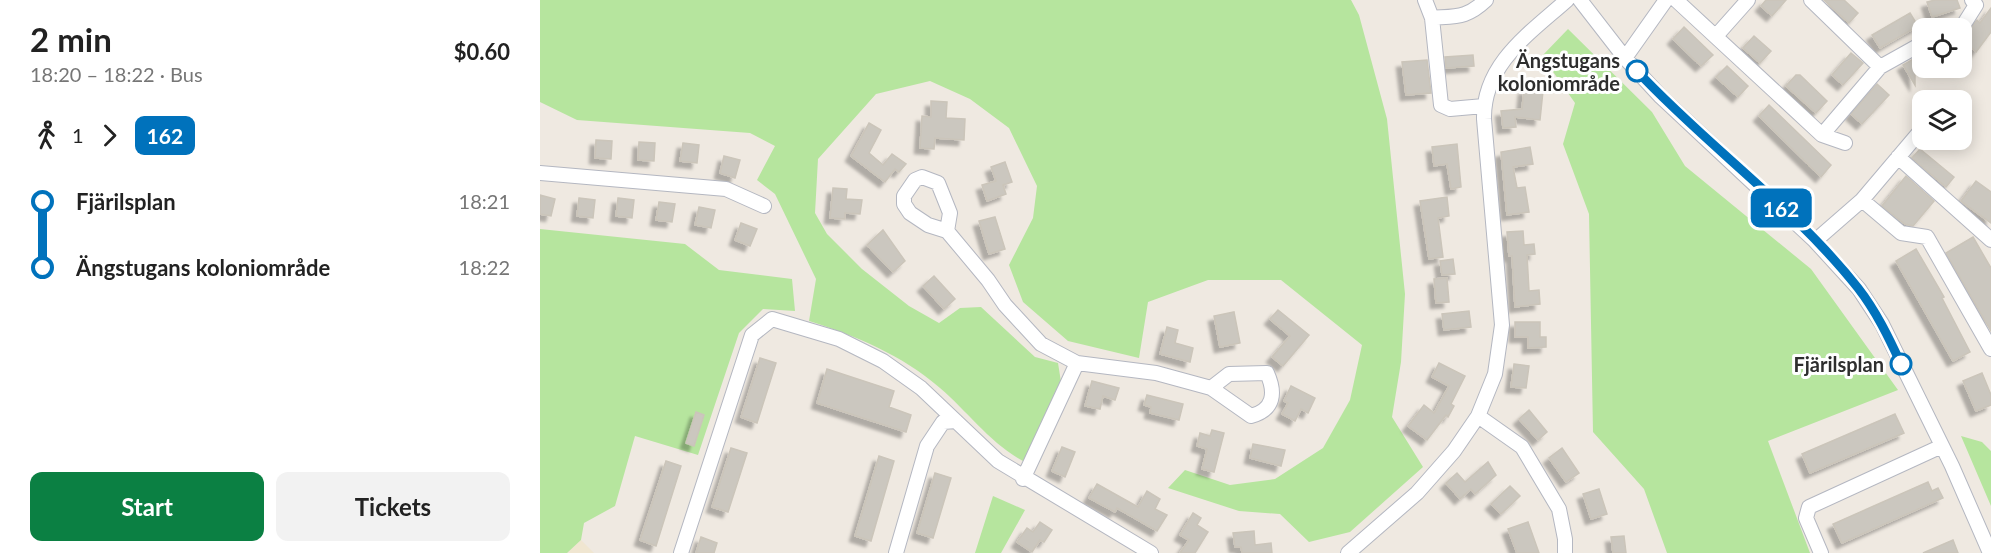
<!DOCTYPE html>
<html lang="en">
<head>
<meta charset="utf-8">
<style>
	body { margin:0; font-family:Lato,sans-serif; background:#f2f2f2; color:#222; height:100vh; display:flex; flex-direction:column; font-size:22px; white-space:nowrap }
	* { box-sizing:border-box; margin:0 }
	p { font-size:20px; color:#767676 }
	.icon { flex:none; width:33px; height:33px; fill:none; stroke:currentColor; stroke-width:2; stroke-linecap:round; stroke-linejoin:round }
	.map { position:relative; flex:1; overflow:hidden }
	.sheet { display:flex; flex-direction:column; background:#fff; width:540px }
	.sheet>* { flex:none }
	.badge { padding:0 12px; border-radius:9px; font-size:21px; line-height:39px }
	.controls { position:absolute; left:1372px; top:18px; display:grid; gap:12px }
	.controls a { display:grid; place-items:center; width:60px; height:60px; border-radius:12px; background:#fff; box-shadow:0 3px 15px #0003; font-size:30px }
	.map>.badge { position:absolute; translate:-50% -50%; box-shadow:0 0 0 3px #fff }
	.legs { display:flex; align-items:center; gap:9px; height:66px; padding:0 30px; font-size:20px }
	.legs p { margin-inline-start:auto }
	.headline { display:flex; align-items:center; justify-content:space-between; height:102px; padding:0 30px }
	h1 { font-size:33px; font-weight:700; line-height:45px }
	.button { display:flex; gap:12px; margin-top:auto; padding:12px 30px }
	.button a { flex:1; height:69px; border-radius:12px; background:#0b8043; color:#fff; font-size:24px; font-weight:700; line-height:69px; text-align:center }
	.button a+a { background:#f2f2f2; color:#222 }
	ul { padding:0 30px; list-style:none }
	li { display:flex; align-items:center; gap:21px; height:66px; font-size:22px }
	li i { display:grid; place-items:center; width:9px; height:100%; margin:0 8px; background:currentColor }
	li i::after { content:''; width:15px; height:15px; margin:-8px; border:4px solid; border-radius:50%; background:#fff }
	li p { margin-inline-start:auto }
	li:first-child i { background:linear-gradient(#0000 50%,currentColor 0) }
	li:last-child i { background:linear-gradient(currentColor 50%,#0000 0) }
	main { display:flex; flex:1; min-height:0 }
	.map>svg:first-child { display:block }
</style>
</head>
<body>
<main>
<section class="sheet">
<div class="headline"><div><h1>2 min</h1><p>18:20 – 18:22 · Bus</p></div><b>$0.60</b></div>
<div class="legs"><svg class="icon" aria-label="walk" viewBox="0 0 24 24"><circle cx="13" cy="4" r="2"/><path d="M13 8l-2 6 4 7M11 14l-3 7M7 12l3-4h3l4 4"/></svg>1<svg class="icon" aria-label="forward" viewBox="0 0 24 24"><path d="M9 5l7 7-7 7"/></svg><b class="badge" style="background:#0072bc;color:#fff">162</b></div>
<ul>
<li><i style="color:#0072bc"></i><b>Fjärilsplan</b><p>18:21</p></li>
<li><i style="color:#0072bc"></i><b>Ängstugans koloniområde</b><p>18:22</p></li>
</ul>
<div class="button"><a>Start</a><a>Tickets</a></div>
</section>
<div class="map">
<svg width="1451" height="553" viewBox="0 0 1451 553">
	<defs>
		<filter id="shadow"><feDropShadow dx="-5.5" dy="5.5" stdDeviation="1.5" flood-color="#0004"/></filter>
	</defs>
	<rect width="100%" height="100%" fill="#efe9e1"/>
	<path fill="#f0e6d1" d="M41 540 54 553H27Z"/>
	<path fill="#b6e59e" d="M0 0H811L819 15 847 119 865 294 861 362 852 417 883 467 810 532 769 542 740 514 699 511 628 488 645 470 690 485 735 479 783 448 810 400 822 345 741 280H668L608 302 599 358 528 341 483 302 469 265 493 218 497 186 469 128 430 99 390 81 336 94 278 159 275 213 287 234 322 269 369 306 399 323 420 308 441 307 495 357 518 363 521 382 496 443 483 461C450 443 428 412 400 388 362 355 316 336 269 321L276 279 235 194 217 180 235 146 210 133 37 120 0 102Z
		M1028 29 1112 112 1145 166 1271 269 1358 390 1228 441 1270 553H1127L1104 489 1053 432 1049 214 1023 144 1035 103 1002 56Z
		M0 229 145 244 179 270 252 279 255 311 223 309 199 333 158 455 95 436 75 506 44 523 41 540 27 553H0Z
		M1421 436 1442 442 1451 451V506Z
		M453 496 485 510 461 553H435Z"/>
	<path fill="#cbc7bf" stroke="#cbc5ba" stroke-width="1.5" filter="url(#shadow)" d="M1226 0H1246L1232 16 1221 6Z
		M1284 0H1304L1318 13 1309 23Z
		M1395 0H1417L1420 8 1392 17 1387 2Z
		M1451 8V32L1436 52 1422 38 1437 20 1440 23Z
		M1370 13 1378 26 1340 48 1332 35Z
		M1144 27 1173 55 1161 66 1133 39Z
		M1214 36 1231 51 1220 63 1203 48Z
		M1311 53 1323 63 1303 85 1292 75Z
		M933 55 934 66 906 68 905 57Z
		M1375 58V85L1363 65Z
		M887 60 891 93 866 95 862 62Z
		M1187 66 1208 86 1198 97 1176 77Z
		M1256 75H1260L1287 101 1276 113 1246 86Z
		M1337 84 1349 95 1322 124 1311 114Z
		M984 89 1003 91 1000 120 975 117 976 127 963 128 961 111 982 109Z
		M391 101 407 102 406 118 425 119 424 140 395 138 394 149 380 148 382 116 391 117Z
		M1229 105 1291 165 1281 177 1219 116Z
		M329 123 341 130 329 153 343 165 352 154 366 164 359 172 355 169 345 182 311 156Z
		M56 140 72 141 71 159 55 158Z
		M99 142 115 143 114 161 98 160Z
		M143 143 159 145 157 163 140 161Z
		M917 144 921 187 911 189 907 164 894 166 892 147Z
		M990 147 993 164 973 167 977 188 985 187 989 212 967 215 961 152Z
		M1380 149 1414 177 1406 187 1372 158Z
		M184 156 200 160 195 178 180 173Z
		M465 162 472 182 463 185 466 194 447 201 442 185 456 181 451 167Z
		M1366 176 1394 201 1373 226 1365 224 1342 206Z
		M1436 181 1451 192V223L1421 201Z
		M293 188 307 189 306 199 322 200 320 214 305 213V219L290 218Z
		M0 195 15 199 11 216 0 214Z
		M907 197 909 216 898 218 903 257 889 259 880 201Z
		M39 198 55 200 53 218 37 216Z
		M78 198 94 200 92 218 76 216Z
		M119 202 135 204 132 222 116 220Z
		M159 207 175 210 171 228 155 225Z
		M455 217 465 249 449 254 439 221Z
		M201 223 217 229 210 246 195 240Z
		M343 230 365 261 353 272 327 245Z
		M983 231 984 245 994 244 995 254 987 255 989 291 999 290 1000 304 975 307 972 256H969L967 232Z
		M1433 237 1451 268V331L1406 253Z
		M1376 249 1404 297 1402 298 1430 352 1413 361 1356 261Z
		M913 259 915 274 902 275 900 261Z
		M394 276 415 299 404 309 383 286Z
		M907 278 909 302 896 303 894 279Z
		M738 310 769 335 743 366 732 357 750 336 730 319Z
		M929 311 931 327 904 330 902 314Z
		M694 312 700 343 680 347 674 316Z
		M975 322H1000V337H1006V347L988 348V337H975Z
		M627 327 638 330 635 343 653 348 650 362 620 354Z
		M220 358 236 363 217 423 201 417Z
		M899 363 925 376 911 404 914 406 908 417 906 415 887 440 868 426 884 405 894 413 909 386 892 377Z
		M974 364 989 366 986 388 971 387Z
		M287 369 354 391 349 407 371 415 366 432 277 403Z
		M1442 373 1451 395V405L1436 411 1423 381Z
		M552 381 579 388 575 400 563 396 560 409 545 406Z
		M751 386 775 398 768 413 761 409 755 421 742 414 748 403 744 401Z
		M607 395 643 404 639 420 610 413 611 407 604 405Z
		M989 410 1007 432 998 440 979 419Z
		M156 412 164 415 154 446 146 443Z
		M1355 414 1364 433 1270 473 1262 454Z
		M672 430 684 433 674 472 662 469 667 449 657 446 660 433 670 436Z
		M713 444 745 450 741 466 710 458Z
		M522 447 535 452 525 477 512 471Z
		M191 448 207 453 188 512 172 507Z
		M1022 448 1039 473 1026 482 1009 458Z
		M339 456 354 461 331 541 315 536Z
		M126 461 141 466 116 546 100 540Z
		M948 462 956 475 935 494 931 489 920 499 906 483 917 473 925 482Z
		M395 473 411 478 393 538 377 533Z
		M1388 482 1392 491 1398 488 1403 498 1302 543 1293 524Z
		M557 484 598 507 607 491 620 499 615 509 627 515 617 531 577 508 575 512 549 498Z
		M970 486 980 496 961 514 951 504Z
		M1059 489 1067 514 1051 519 1043 494Z
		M653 513 661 518 657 525 668 532 655 553H640L649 540 640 535Z
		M500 522 512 530 504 542 500 540 492 552 477 542 487 528 493 532Z
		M988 522 999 553H977L968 529Z
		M714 531 715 545 731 543 732 553H702L701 547H695L693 533Z
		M1084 536 1086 553H1073L1071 537Z
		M161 537 177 543 174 553H156Z
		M1413 540 1418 553H1383Z"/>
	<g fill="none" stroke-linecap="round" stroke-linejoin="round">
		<g stroke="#b4b7c1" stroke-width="16">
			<path id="minor" d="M885 0 892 18 901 105 910 109 944 106
				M1040 0 1085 58 1121 97 1275 241 1319 289 1342 324 1412 466 1450 553
				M1136 0 1282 135 1305 143
				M1271 0 1340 67 1282 135
				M892 18C917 16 927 18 946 0
				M1414 28 1424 24 1436 5 1432 0
				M1176 36 1208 0
				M1085 58 1126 0
				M1340 67 1383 43
				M1358 157 1451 240
				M0 173 186 189 224 206
				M1322 200 1361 233 1387 237 1451 349
				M407 231 410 213 398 183 382 177 375 180 364 196V204L370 213 388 225 407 231 448 280 465 305 501 344 537 363 616 373 671 388 711 416C734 410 736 393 727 373L689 374 671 388
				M1275 241 1322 200 1383 128
				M938 416 982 447 1019 509 1025 539V553
				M483 479 537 363
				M141 553 212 335 232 319 299 339 343 361 381 388 458 461 611 553
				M356 553 387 446 403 422 416 421
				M808 553 877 493 914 451 938 416 955 374 962 325 944 119C943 64 990 33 1027 0
				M1281 553 1266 518 1269 507 1402 446"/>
		</g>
		<use href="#minor" stroke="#fff" stroke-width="14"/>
	</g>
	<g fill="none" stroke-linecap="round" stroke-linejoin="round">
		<g stroke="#fff" stroke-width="14">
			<path id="line-1" d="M1097 71C1167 146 1254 207 1318 288 1336 311 1349 338 1361 364"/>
		</g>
		<use href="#line-1" stroke="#0072bc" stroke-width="9"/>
	</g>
	<g fill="#fff" stroke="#0072bc" stroke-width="3">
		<circle cx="1097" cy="71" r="10"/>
		<circle cx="1361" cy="364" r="10"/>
	</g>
	<g text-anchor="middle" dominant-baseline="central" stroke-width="6" stroke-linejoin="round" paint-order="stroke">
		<g font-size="20" font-weight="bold" fill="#2e2e2e" stroke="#fff" text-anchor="end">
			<text x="1080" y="60">Ängstugans<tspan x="1080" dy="23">koloniområde</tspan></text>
			<text x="1344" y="364">Fjärilsplan</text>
		</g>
	</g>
</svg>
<div class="controls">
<a><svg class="icon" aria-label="locate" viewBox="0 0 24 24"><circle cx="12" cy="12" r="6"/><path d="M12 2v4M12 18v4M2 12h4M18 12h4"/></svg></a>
<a><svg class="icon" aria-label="layers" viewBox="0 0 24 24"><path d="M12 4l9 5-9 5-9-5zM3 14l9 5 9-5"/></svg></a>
</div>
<b class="badge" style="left:1241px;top:208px;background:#0072bc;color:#fff">162</b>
</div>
</main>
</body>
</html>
